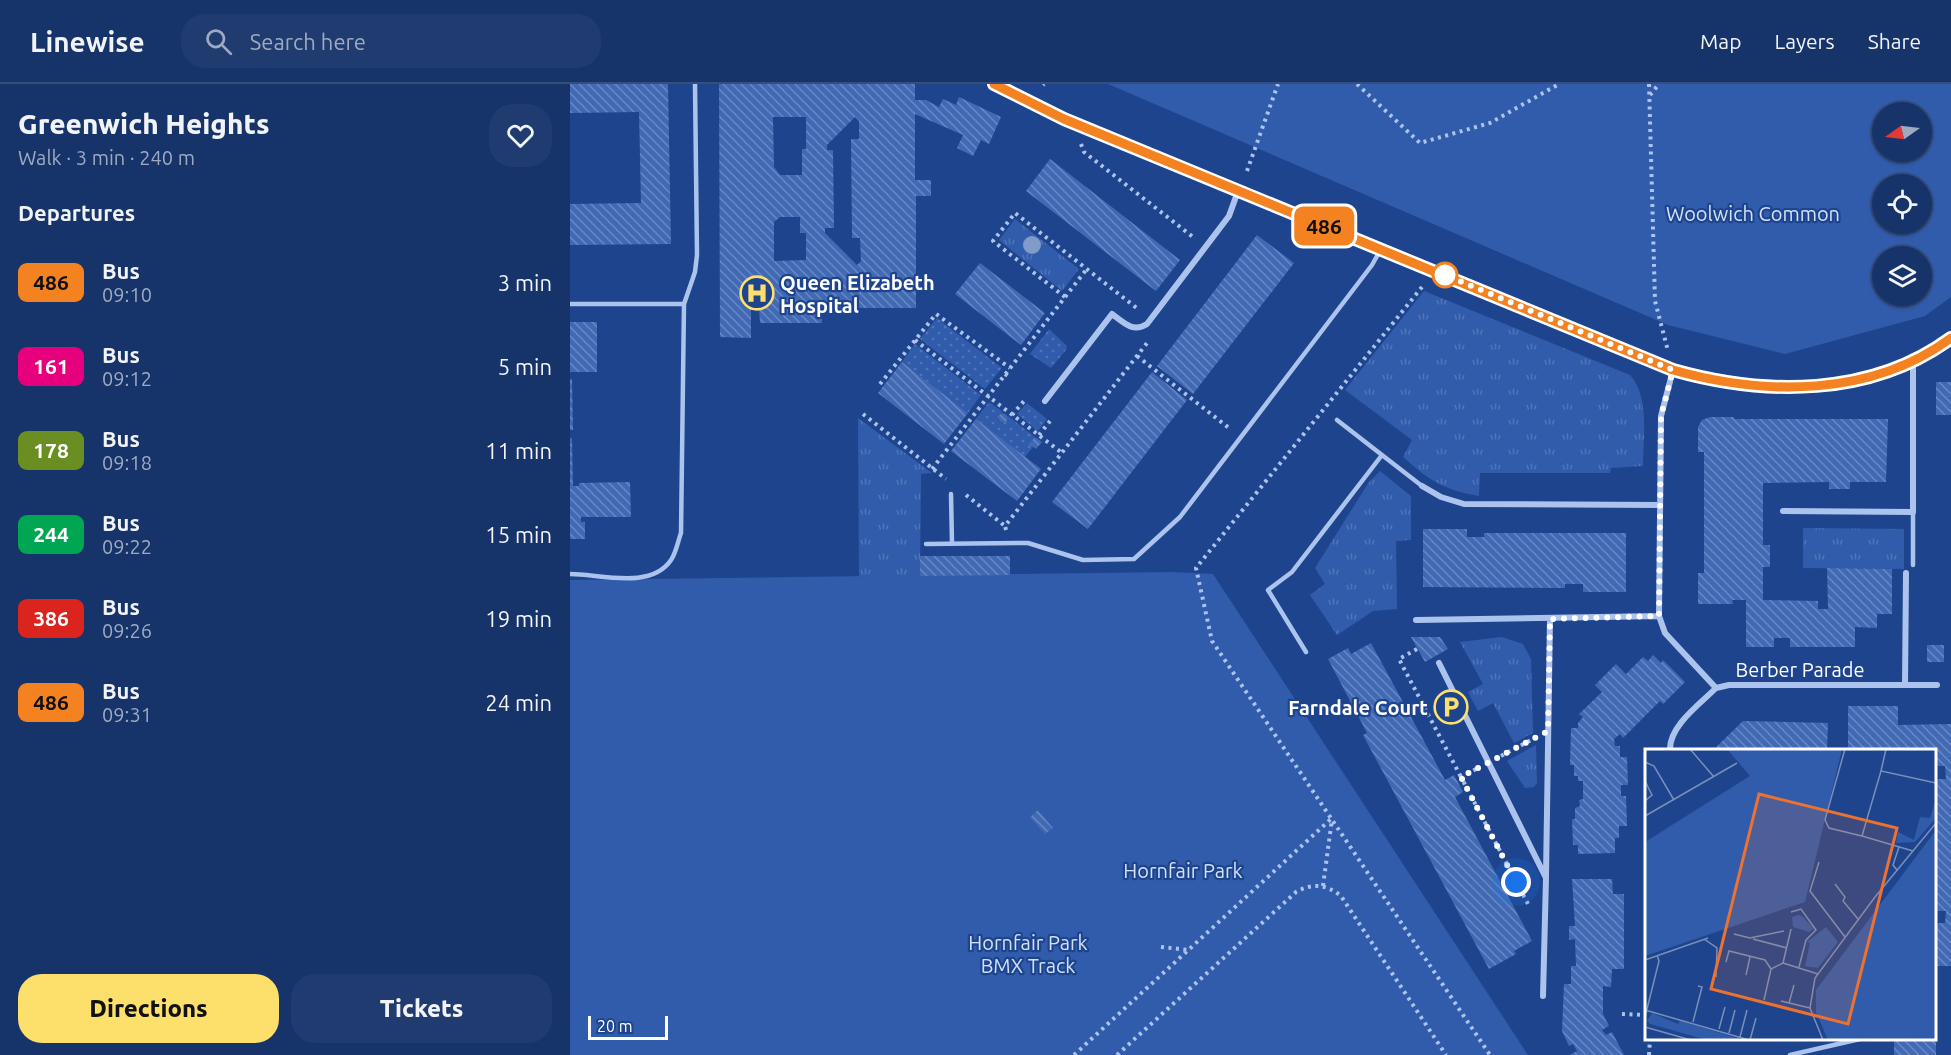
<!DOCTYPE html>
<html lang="en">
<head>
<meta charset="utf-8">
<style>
	body { margin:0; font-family:Ubuntu,sans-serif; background:#1f3b70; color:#f1f3f6; height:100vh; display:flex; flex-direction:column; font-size:22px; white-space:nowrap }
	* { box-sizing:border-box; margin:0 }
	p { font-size:20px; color:#9eaac1 }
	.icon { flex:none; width:33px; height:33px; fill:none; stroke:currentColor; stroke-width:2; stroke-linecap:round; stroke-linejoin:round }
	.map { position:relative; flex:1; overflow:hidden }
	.side { display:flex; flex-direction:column; background:#16336a; width:570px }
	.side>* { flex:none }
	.badge { padding:0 12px; border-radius:9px; font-size:21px; line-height:39px }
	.needle { width:39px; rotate:256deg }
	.buttons { position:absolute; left:1302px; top:18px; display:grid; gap:12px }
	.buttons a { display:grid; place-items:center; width:60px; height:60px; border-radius:50%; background:#16336a; box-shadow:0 2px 4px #0004,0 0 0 2px #354e7e; font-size:30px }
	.scale { position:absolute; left:18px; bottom:15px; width:80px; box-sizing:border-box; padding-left:6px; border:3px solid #fff; border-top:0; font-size:16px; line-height:21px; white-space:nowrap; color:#fff; -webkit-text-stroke:4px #1e448e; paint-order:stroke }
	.you { position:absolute; width:30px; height:30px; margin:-15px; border:4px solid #fff; border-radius:50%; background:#1a73e8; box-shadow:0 0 0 9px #1a73e833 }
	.map>.badge { position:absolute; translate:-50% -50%; box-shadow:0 0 0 3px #fff }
	h2 { padding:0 18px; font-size:22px; line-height:54px }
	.round { display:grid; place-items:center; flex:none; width:63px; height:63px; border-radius:24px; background:#1f3b70 }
	.overview { display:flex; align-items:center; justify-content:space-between; height:102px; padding:0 18px }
	h1 { font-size:28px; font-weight:800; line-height:45px }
	.action { display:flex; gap:12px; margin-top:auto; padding:12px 18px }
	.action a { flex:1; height:69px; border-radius:24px; background:#fce06b; color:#111; font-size:24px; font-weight:800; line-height:69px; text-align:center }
	.action a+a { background:#1f3b70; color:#f1f3f6 }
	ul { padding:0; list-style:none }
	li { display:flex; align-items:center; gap:18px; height:84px; padding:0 18px }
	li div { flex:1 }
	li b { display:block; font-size:22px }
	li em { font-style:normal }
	li .badge { min-width:66px; font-weight:700; text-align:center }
	header { display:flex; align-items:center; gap:36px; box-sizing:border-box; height:84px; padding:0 30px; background:#16336a; border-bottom:2px solid #354e7e }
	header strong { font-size:28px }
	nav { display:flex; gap:33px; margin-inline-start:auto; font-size:21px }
	.search { width:420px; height:54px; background:#1f3b70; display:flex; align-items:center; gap:15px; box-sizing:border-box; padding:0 21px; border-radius:24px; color:#9eaac1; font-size:22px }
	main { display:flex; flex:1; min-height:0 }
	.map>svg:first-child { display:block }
</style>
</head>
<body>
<header>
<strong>Linewise</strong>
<div class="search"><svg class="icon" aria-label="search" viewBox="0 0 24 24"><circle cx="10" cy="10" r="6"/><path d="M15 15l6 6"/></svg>Search here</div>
<nav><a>Map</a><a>Layers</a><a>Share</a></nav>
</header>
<main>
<section class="side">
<div class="overview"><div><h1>Greenwich Heights</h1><p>Walk · 3 min · 240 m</p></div><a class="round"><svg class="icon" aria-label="heart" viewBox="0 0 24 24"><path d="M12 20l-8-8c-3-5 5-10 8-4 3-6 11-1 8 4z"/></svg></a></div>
<h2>Departures</h2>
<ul>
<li><span class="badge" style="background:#f58220;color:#111">486</span><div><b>Bus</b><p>09:10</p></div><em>3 min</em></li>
<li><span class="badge" style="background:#e6007e;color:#fff">161</span><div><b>Bus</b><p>09:12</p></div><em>5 min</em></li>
<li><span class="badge" style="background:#6b8e23;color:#fff">178</span><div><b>Bus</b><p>09:18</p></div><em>11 min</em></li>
<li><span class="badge" style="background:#00a651;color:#fff">244</span><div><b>Bus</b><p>09:22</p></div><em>15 min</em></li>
<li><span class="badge" style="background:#dc241f;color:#fff">386</span><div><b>Bus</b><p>09:26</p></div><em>19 min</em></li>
<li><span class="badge" style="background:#f58220;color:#111">486</span><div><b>Bus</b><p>09:31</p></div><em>24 min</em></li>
</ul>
<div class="action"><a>Directions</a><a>Tickets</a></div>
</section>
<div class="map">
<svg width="1381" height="971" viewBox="0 0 1381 971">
	<defs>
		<pattern id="grass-tufts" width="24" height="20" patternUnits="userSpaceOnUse" patternTransform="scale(1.5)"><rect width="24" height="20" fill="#315cac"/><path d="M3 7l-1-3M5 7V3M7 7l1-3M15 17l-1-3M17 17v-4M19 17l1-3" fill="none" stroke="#5074b8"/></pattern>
		<pattern id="garden-dots" width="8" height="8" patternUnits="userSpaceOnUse" patternTransform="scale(1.5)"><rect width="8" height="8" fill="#315cac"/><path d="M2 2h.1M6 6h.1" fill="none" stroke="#5074b8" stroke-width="1.8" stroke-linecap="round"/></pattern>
		<pattern id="building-back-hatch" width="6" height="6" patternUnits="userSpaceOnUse" patternTransform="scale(1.5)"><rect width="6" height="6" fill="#426ab4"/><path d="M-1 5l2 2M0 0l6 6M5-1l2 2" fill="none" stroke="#6888c3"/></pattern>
	</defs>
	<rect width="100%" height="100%" fill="#1e448e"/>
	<path fill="url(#grass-tufts)" d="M445 135 509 185 492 207 429 156Z
		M854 207 1060 291C1080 313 1073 353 1073 382L1041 384 1040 389H910L909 412C874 406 860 397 833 373L842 356 775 306Z
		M288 334 362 389 351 390 350 492 289 494Z
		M810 387 841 412V456L826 457 827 525 803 527 767 551 740 511 755 500 745 484 799 398Z
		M1233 444 1334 445V485L1233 484Z
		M932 553 953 560 961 575 963 649 944 659 923 619 908 627 898 608 913 600 890 558Z
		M966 661 967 699 964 703 955 704 937 677Z"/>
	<path fill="#315cac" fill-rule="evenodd" d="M538 0H1381V213L1355 232 1215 270 1098 241ZM1352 28V68H1312V28ZM1352 100V140H1312V100ZM1312 172H1352V212H1312Z
		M602 488 643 490 958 971H0V496Z"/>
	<path fill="url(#garden-dots)" d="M367 234 432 284 415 305 350 255Z
		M479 245 497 262 496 266 481 284 460 270Z
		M345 260 411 311 398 329 332 278Z
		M419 318 433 328 428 336 432 339 438 332 465 353 460 360 463 363 455 373 406 335Z
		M457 319 477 335 468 347 447 330Z"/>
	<path fill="url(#building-back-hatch)" fill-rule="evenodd" d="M0 0H98L101 160 0 161V120L71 119 69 28 0 29Z
		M149 0H345V16H356L369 23 373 15 386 21 389 13 431 33 419 60 411 56 403 72 387 64 393 51 345 30V96H361V112H346V224H252V239H190L189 224H181V254L150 253ZM203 33H236V65H232V91H210L204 83ZM285 33 289 37V55H281L282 154H290L291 177 287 181 255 149V144H264L263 66H257V61ZM210 133H230V149H236V176L204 177V138Z
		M480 75 610 176 586 207 456 107Z
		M687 151 724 179 623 310 587 282Z
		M410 179 475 229 451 261 385 210Z
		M0 238H27V288H0Z
		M332 278 398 329 374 360 308 309Z
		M582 288 617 316 518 445 482 418Z
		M0 295H2L3 346H0Z
		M1366 298H1381V331H1366Z
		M428.5 334a4.5 4.5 0 1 1 9 0a4.5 4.5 0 1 1-9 0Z
		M1140 333H1164V335H1318L1316 398H1280V405H1259V398L1193 399V461H1200V483H1193V516L1248 517V525H1258L1257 484 1322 485V530H1307V544L1285 543V563H1220V554H1204V563H1176V516H1162L1163 520H1128V489H1134V368H1128V343L1132 336Z
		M406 335 471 385 447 417 381 367Z
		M465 353 472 358 466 365 459 360Z
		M0 354H2L3 402H9V399L60 398 61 433H11V438H15V455H0Z
		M853 445H897V453H914V449H1056V508H1013V500H995V504L853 503Z
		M350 472H440V491L350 492Z
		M841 553H870L878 565 855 578Z
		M801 559 875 696 884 691 893 708 885 713 962 857 944 867 946 870 919 885 793 651 797 649 758 575 778 564 781 570Z
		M1357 561H1374V578H1357Z
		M1083 571 1091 579 1093 576 1115 598 1093 620 1090 617 1053 654 1050 650 1044 655 1045 662H1050V673H1057L1058 701H1051V712H1056L1057 742H1049V754H1045V769L1008 770V761H1003L1002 735H1005V724L1010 722 1009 716 1013 715V697H1008V692H1004V681H1000L1001 644H1008V639L1013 633 1009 630 1032 608 1025 601 1046 580 1056 590 1073 573 1078 577Z
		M1278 622H1328V641L1381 640V882H1365V839H1375L1376 827H1365V695H1376L1375 682H1365V666H1278Z
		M1173 637 1258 639 1257 666H1143Z
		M468 726 483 744 475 750 460 733Z
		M1002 795H1042L1043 810H1054V885H1042L1041 903 1033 902V930L1039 942 1032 946 1036 951 1042 948 1054 971H1000L1007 967 1003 960 999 962 992 947 994 900H1001V882H1006L1005 855 999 856V842H1005Z
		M1324 954H1366V971H1324Z"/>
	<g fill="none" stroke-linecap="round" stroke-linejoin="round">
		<path stroke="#acc3ed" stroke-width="4" stroke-dasharray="3 4.5" stroke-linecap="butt" d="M787 0 850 59 920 39 989 0
			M1079 0 1085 217 1098 267
			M473 1 474 0
			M1080 11 1089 0
			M511 60 514 68 623 153
			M677 87 708 0
			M852 203 626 484 642 557 920 971
			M495 213 423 157 445 129 568 225
			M345 256 492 369
			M567 272 659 344
			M435 290 441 294
			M310 300 366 230 440 284
			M293 330 376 395
			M442 331 454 317
			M469 351 480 337
			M362 385 516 186
			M396 411 435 442
			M436 446 435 442 577 259
			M847 565 829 575 891 693
			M931 672 961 656
			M906 685 891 693 958 820
			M753 802 762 735
			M591 863 619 866
			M1052 930 1076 931
			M504 971 762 734
			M547 971 726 808C742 799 756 800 771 812L876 971
			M1079 971 1080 954"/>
		<path stroke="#acc3ed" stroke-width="4.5" d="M0 220H114L111 449C108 457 106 469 101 476 81 506 30 490 0 490
			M114 220 125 188 127 171 125 0
			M767 336 812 371
			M381 410 382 459
			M356 460 458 459 513 476 564 475 610 433 802 181 811 165
			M1343 481V428
			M736 568 698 506 722 488 812 371 852 402
			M1220 971 1290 955"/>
		<path stroke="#acc3ed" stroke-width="6" d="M424 0 494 35 1103 286C1195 312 1300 313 1381 254
			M1103 286 1091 332 1089 532 1095 549 1146 604
			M475 317 542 230C554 239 563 249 577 240L659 132 668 107
			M852 402 871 413 894 420 1090 421
			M1213 427 1343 428V277
			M846 536 1089 532
			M869 579 976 794 973 912
			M1335 601 1336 489
			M1146 604 1159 601H1367
			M1100 666C1099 642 1130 620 1146 604
			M976 792 980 535"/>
	</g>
	<circle fill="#809ac9" cx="462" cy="161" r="9"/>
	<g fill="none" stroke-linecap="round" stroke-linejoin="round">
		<g stroke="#fff" stroke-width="14">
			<path id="line" d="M424 0 494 35 1103 286C1195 312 1301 313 1381 254"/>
		</g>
		<use href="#line" stroke="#f58220" stroke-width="9"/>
		<path stroke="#fff" stroke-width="6" stroke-dasharray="0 10.8" d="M875 191 868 188 1103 286 1091 332 1089 532 980 535 978 647 891 693 946 798"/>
	</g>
	<defs>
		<g id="hospital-ring" transform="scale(1.725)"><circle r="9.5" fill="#1e448e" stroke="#fce06b" stroke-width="1.5"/><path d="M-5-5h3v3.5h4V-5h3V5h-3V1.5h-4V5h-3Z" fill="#fce06b"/></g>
		<g id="parking-ring" transform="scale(1.725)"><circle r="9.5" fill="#1e448e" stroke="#fce06b" stroke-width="1.5"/><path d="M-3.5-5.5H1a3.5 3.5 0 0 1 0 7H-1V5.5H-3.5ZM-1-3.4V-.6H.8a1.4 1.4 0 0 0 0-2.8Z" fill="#fce06b"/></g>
	</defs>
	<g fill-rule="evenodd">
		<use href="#hospital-ring" x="187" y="209"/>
		<use href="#parking-ring" x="881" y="623"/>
	</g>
	<circle fill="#fff" stroke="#f58220" stroke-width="3" cx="875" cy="191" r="12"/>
	<g text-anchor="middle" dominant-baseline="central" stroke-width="4.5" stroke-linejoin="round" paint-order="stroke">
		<g font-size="20" fill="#d1e0f9" stroke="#1e448e">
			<text x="1183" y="129">Woolwich Common</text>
			<text x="613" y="786">Hornfair Park</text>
			<text x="458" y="858">Hornfair Park<tspan x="458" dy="23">BMX Track</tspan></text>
		</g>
		<g font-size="20" font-weight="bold" fill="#fff" stroke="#1e448e" text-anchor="start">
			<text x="210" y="198">Queen Elizabeth<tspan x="210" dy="23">Hospital</tspan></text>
			<text x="858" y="623" text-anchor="end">Farndale Court</text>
		</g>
		<g font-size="20" fill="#fff" stroke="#1e448e">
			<text x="1230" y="585">Berber Parade</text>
		</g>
	</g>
	<g transform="translate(1075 665)">
		<rect width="291" height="291" fill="#1e448e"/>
		<path d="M291 49V69L270 93 251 94 253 83 269 91 275 68 285 69ZM154 166 158 168 169 180 164 183 148 178 147 168ZM181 178 193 193 173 219 160 217 165 194 162 193ZM7 264 33 275 35 272 98 291H62L5 275 2 272Z" fill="#315cac"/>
		<path d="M82 0H197L160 153 0 207V93L105 27ZM291 81V291H183L171 263V241Z" fill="#315cac"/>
		<path fill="none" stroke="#788fbb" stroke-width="1.5" d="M45 0 69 28M200 0 180 71 184 79 217 87 236 22M241 0 236 22 291 34M0 13 9 17 29 51M0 32 7 46 0 52M0 67 92 14M217 87 268 102M174 113 165 142 200 188M252 121 248 116 254 98M190 135 200 148 198 152 213 170M146 163 156 160 171 181 161 191 154 218M89 185 105 189 139 182M59 190 72 199 71 228M108 190 142 199M0 211 63 189M81 213 84 202 120 211 126 220M138 214 173 225M138 214 146 180M101 226 105 208M119 251 126 220 138 214M136 252 165 259M144 254 149 236M0 261 104 291M0 268 14 212 12 206M48 273 57 238 53 237M0 278 46 291M74 280 80 258M84 284 90 261M95 288 102 261M105 291 111 269M178 291 165 259 170 229 230 148 291 74"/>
		<path fill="#eb7230" fill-opacity="0.15" stroke="#eb7230" stroke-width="3" d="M114 45 252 79 203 275 66 240Z"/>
		<rect width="291" height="291" fill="none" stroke="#fff" stroke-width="3"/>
	</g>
</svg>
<div class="buttons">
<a><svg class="needle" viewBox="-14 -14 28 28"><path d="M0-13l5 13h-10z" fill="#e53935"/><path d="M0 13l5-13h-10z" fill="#9eaac1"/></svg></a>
<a><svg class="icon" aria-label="locate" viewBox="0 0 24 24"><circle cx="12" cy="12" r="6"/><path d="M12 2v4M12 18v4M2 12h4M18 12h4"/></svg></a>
<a><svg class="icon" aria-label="layers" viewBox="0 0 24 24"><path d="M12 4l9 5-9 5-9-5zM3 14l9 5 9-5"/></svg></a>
</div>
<div class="scale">20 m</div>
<div class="you" style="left:946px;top:798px"></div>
<b class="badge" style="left:754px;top:142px;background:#f58220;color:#111">486</b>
</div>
</main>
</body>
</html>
